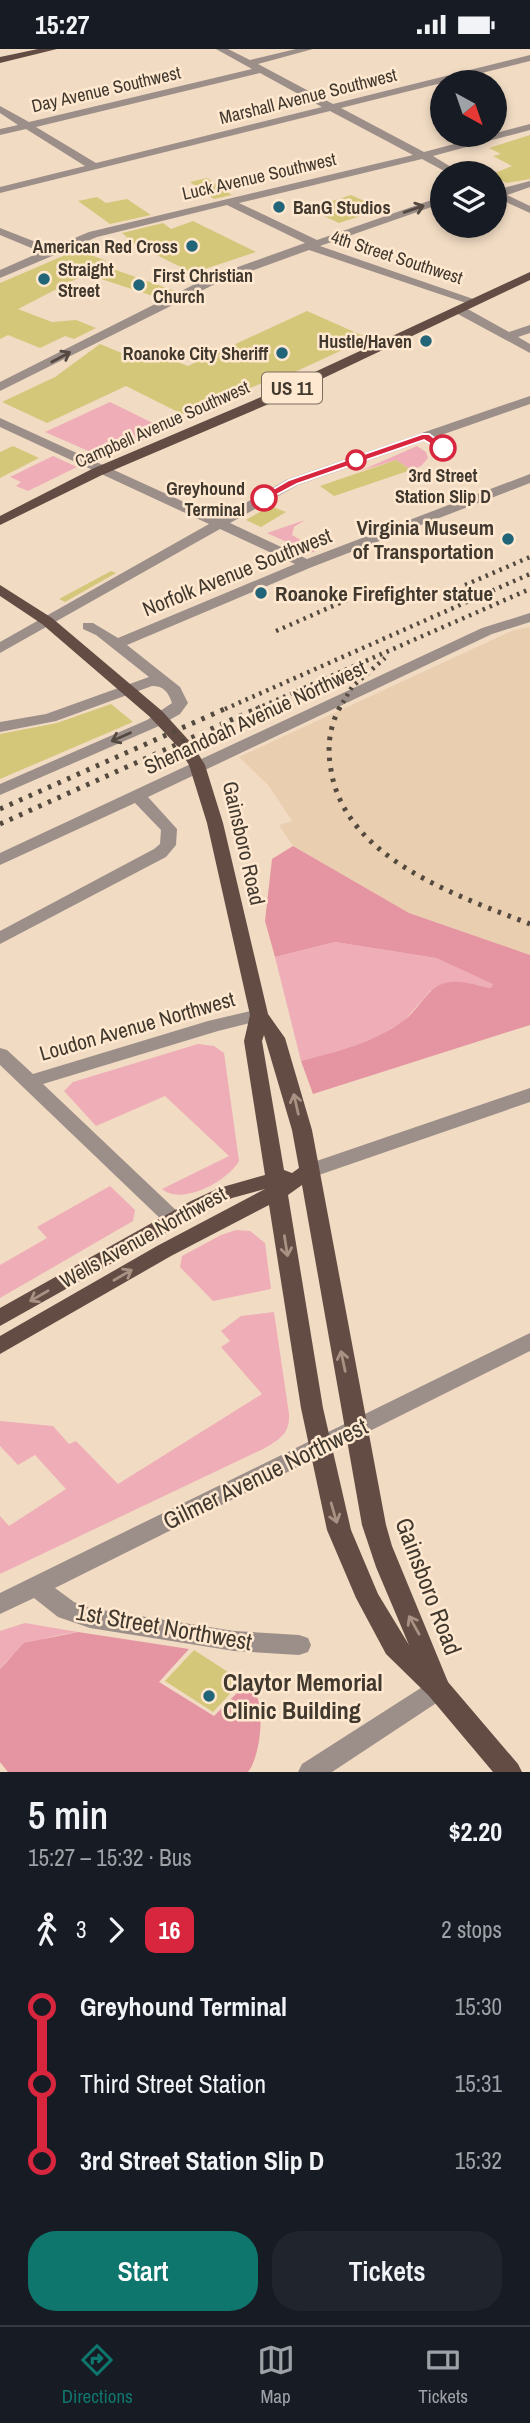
<!DOCTYPE html>
<html lang="en">
<head>
<meta charset="utf-8">
<style>
	body { margin:0; font-family:"Archivo Narrow",sans-serif; background:#20242c; color:#f1f3f6; height:100vh; display:flex; flex-direction:column; font-size:26px; white-space:nowrap }
	* { box-sizing:border-box; margin:0 }
	p { font-size:23px; color:#9ea1a6 }
	.icon { flex:none; width:38px; height:38px; fill:none; stroke:currentColor; stroke-width:2; stroke-linecap:round; stroke-linejoin:round }
	.map { position:relative; height:1723px; overflow:hidden }
	.details { display:flex; flex-direction:column; background:#171b24; flex:1 }
	.details>* { flex:none }
	.badge { padding:0 14px; border-radius:10px; font-size:24px; line-height:46px }
	.needle { width:46px; rotate:140deg }
	.fabs { position:absolute; left:430px; top:21px; display:grid; gap:14px }
	.fabs a { display:grid; place-items:center; width:77px; height:77px; border-radius:50%; background:#171b24; box-shadow:0 4px 10px #0003; font-size:35px }
	.map>.badge { position:absolute; translate:-50% -50%; box-shadow:0 0 0 4px #fff }
	.legs { display:flex; align-items:center; gap:10px; height:77px; padding:0 28px; font-size:23px }
	.legs p { margin-inline-start:auto }
	.headline { display:flex; align-items:center; justify-content:space-between; height:119px; padding:0 28px }
	h1 { font-size:38px; font-weight:600; line-height:52px }
	.action { display:flex; gap:14px; margin-top:auto; padding:14px 28px }
	.action a { flex:1; height:80px; border-radius:28px; background:#0f766e; color:#fff; font-size:28px; font-weight:600; line-height:80px; text-align:center }
	.action a+a { background:#20242c; color:#f1f3f6 }
	ul { padding:0 28px; list-style:none }
	li { display:flex; align-items:center; gap:24px; height:77px; font-size:26px }
	li i { display:grid; place-items:center; width:10px; height:100%; margin:0 9px; background:currentColor }
	li i::after { content:''; width:18px; height:18px; margin:-9px; border:5px solid; border-radius:50%; background:#171b24 }
	li p { margin-inline-start:auto }
	li:first-child i { background:linear-gradient(#0000 50%,currentColor 0) }
	li:last-child i { background:linear-gradient(currentColor 50%,#0000 0) }
	.status { display:flex; justify-content:space-between; align-items:center; height:49px; padding:0 35px; background:#171b24; direction:ltr }
	.status svg { height:19px; fill:currentColor }
	.tabs { display:flex; justify-content:space-around; align-items:center; height:98px; border-top:2px solid #363941; background:#171b24; font-size:19px; color:#9ea1a6 }
	.tabs a { display:grid; justify-items:center; gap:4px }
	.tabs .current { color:#0f766e }
	.map>svg:first-child { display:block }
</style>
</head>
<body>
<div class="status"><b>15:27</b><svg viewBox="0 0 49 12"><path d="M0 12V9h3v3zM5 12V6h3v6zM10 12V3h3v9zM15 12V0h3v12zM26 1h20v11H26zM47 4h2v5h-2z"/></svg></div>
<div class="map">
<svg width="530" height="1723" viewBox="0 0 530 1723">
	<rect width="100%" height="100%" fill="#f1dbc3"/>
	<path fill="#eaceb0" d="M530 578V906L409 864 293 797 279 776 292 772 269 737 239 708 514 581Z"/>
	<path fill="#efadb7" d="M110 353 167 381 102 408 45 383Z
		M417 397 426 403 428 409 421 417 411 421 396 411 360 422Z
		M53 407 77 418 28 442 16 437 21 433 10 428Z
		M305 471 294 478 292 486 318 501 311 504 267 484Z
		M335 893 436 909 494 935 491 939 469 934 430 942 404 972 377 988 340 1003 301 1012 275 908Z
		M198 995 214 997 224 1004 239 1112C228 1132 182 1157 162 1140L229 1107 165 1047 96 1077 64 1042 73 1033Z
		M110 1137 135 1161 133 1172 0 1249V1216L47 1189 37 1178Z
		M236 1181 250 1182 265 1194 271 1240 213 1252 180 1218 182 1207 221 1186Z
		M274 1263 289 1365C290 1385 279 1391 263 1400L0 1525V1467L9 1477 66 1440 35 1406 18 1416 0 1397V1372L53 1377 69 1395 76 1392 118 1435 262 1345 221 1298 230 1292 221 1282 241 1267Z
		M25 1574 78 1583C48 1587 18 1595 0 1620V1582Z"/>
	<path fill="#e594a2" d="M293 797 409 864 530 906V976L313 1045 301 1012C337 1003 373 994 403 972 418 962 425 942 442 935 457 929 476 936 491 939L493 935 436 909 335 893 275 908 265 872 272 810Z
		M78 1583 189 1600 159 1633 214 1667 240 1641 254 1642C266 1658 260 1709 248 1723H8L0 1713V1620L24 1594Z"/>
	<path fill="#d5c77a" d="M530 86V130L507 134 495 128V124L512 117 493 107 501 105 489 99Z
		M207 129 232 146 214 150 190 133Z
		M351 146 382 160 339 174 308 160Z
		M97 148 106 154 127 150 151 166 110 175 78 152Z
		M193 172 256 203 193 224 126 191 129 190 122 184 163 174 171 180Z
		M77 201 107 212 99 215 175 242 156 248 86 225 18 260 52 273 76 271 96 279 74 290 65 287 40 299 8 286 0 290V234Z
		M307 262 368 289 267 336 262 334 190 365H182L126 337 47 374 2 353 55 328 100 295 146 314 162 307 188 317Z
		M13 397 39 409 0 429V403Z
		M396 411 411 421 334 447 320 437Z
		M270 457 286 463 261 478 246 471Z
		M111 522 116 524 65 553 59 550Z
		M111 655 133 673 0 730V685L57 674Z
		M194 1601 242 1632 213 1663 165 1632Z"/>
	<g fill="none" stroke-linecap="round" stroke-linejoin="round">
		<path fill="#9c8e89" fill-rule="evenodd" d="M216 0H228L250 11 296 0H313L258 15 333 55 530 6V12L341 59 424 103 530 75V81L433 107 461 124H448L422 110 239 154 317 191 443 147V154L320 197 482 253 472 256 309 201 215 235 0 342V333L207 229 305 194 227 156 97 188 0 229V221L41 203 0 186V179L51 199 89 183 413 106 330 62 0 144V138L85 117 26 80 0 86V80L18 76 0 64V57L29 73 252 20ZM260 24 322 58 96 114 36 78Z
			M530 132V138L507 146 530 157V164L495 148V141Z
			M456 258H464L509 283 530 276V284L518 288 530 295V304L456 264Z
			M530 347V355L298 436 230 474 307 510 530 425V434L312 518 127 596 180 638 188 654 180 665 159 677 0 746V735L147 671 172 654C168 643 164 637 152 637L56 672 0 683V673L46 665 149 628 96 586 83 580V574H93L118 589 295 515 220 480 0 604V593L209 475 0 378V369L219 469 288 430Z
			M530 564V573L492 585 148 748 177 780 176 796 166 808 0 895V882L154 800 160 795 161 781 135 754 0 816V804L482 579Z
			M259 960 268 966 266 970 218 982 43 1035 180 1165 183 1170 180 1175H166L0 1016V999L7 1001 33 1025 208 972Z
			M530 1039V1053L316 1127H302L299 1122 302 1117Z
			M530 1284V1302L55 1539 74 1553 90 1559 234 1582 299 1586 308 1589 311 1596 308 1603 299 1606 234 1602 90 1579 58 1568 34 1549 0 1565V1544Z
			M438 1628 447 1631 450 1639 447 1647 332 1723H298L302 1715Z"/>
		<path fill="#634c44" fill-rule="evenodd" d="M38 0H57L0 14V8Z
			M530 223V231L271 354 102 426 0 476V467L92 420 261 348Z
			M0 536 52 569 162 662 193 696 205 716 223 774 268 965 285 989 312 1081 386 1476 392 1497 448 1633 518 1715 522 1723H493L429 1647 386 1605 356 1549 327 1481 301 1359 269 1156 171 1207 0 1305V1287L157 1197 265 1140 232 1149 205 1162 0 1277V1259L191 1152 219 1139 265 1126 244 992 250 966 207 774 189 716 178 698 150 668 42 575 0 547ZM264 986 292 1081 299 1119 292 1124 284 1121 262 992ZM302 1136 362 1476 376 1518 409 1596 378 1545 351 1481 323 1359 288 1146Z"/>
		<path stroke="#54493e" stroke-width="4.5" stroke-dasharray="2.5 5" stroke-linecap="butt" d="M465 536 530 508
			M276 582 349 550
			M225 660 530 525
			M256 660 530 540
			M339 660 352 638 385 609"/>
		<path stroke="#54493e" stroke-width="5" stroke-dasharray="3.5 7" stroke-linecap="butt" d="M340 658C329 678 327 699 331 721 345 810 458 847 530 875
			M0 760 229 658
			M0 775 260 658"/>
	</g>
	<defs><path id="oneway-shaft" d="M-6 0H5M1.5-3L5.5 0L1.5 3" fill="none" stroke-width="1.6" stroke-linecap="round" stroke-linejoin="round" transform="scale(1.75)"/></defs>
	<g stroke="#534940">
		<use href="#oneway-shaft" transform="translate(414 160) rotate(-19)"/>
		<use href="#oneway-shaft" transform="translate(61 308) rotate(-28)"/>
		<use href="#oneway-shaft" transform="translate(121 688) rotate(156)"/>
	</g>
	<g stroke="#a99283">
		<use href="#oneway-shaft" transform="translate(296 1055) rotate(-103)"/>
		<use href="#oneway-shaft" transform="translate(286 1197) rotate(81)"/>
		<use href="#oneway-shaft" transform="translate(123 1226) rotate(-30)"/>
		<use href="#oneway-shaft" transform="translate(39 1247) rotate(150)"/>
		<use href="#oneway-shaft" transform="translate(343 1312) rotate(-102)"/>
		<use href="#oneway-shaft" transform="translate(334 1464) rotate(74)"/>
		<use href="#oneway-shaft" transform="translate(414 1576) rotate(-119)"/>
	</g>
	<path fill="#d7263d" stroke="#fff" stroke-width="2" d="M422 385H429L448 399 440 401 424 391 297 435 267 451 258 449 289 431Z"/>
	<g fill="#236578" stroke="#ffe8d0" stroke-width="2.5">
		<circle cx="279" cy="158" r="7"/>
		<circle cx="192" cy="197" r="7"/>
		<circle cx="44" cy="230" r="7"/>
		<circle cx="139" cy="236" r="7"/>
		<circle cx="426" cy="292" r="7"/>
		<circle cx="282" cy="304" r="7"/>
		<circle cx="508" cy="490" r="7"/>
		<circle cx="261" cy="544" r="7"/>
		<circle cx="209" cy="1647" r="7"/>
	</g>
	<g fill="#fff" stroke="#d7263d" stroke-width="3.5">
		<circle cx="443" cy="399" r="12"/>
		<circle cx="356" cy="411" r="9"/>
		<circle cx="264" cy="449" r="12"/>
	</g>
	<g text-anchor="middle" dominant-baseline="central" stroke-width="5" stroke-linejoin="round" paint-order="stroke">
		<g font-size="18" fill="#41382e" stroke="#ffe8d0">
			<text transform="translate(106 40) rotate(-13)">Day Avenue Southwest</text>
			<text transform="translate(308 47) rotate(-14)">Marshall Avenue Southwest</text>
			<text transform="translate(259 127) rotate(-13)">Luck Avenue Southwest</text>
			<text transform="translate(397 208) rotate(18)">4th Street Southwest</text>
			<text transform="translate(162 375) rotate(-24)">Campbell Avenue Southwest</text>
		</g>
		<g font-size="18" font-weight="bold" fill="#41382e" stroke="#ffe8d0" text-anchor="start">
			<text x="293" y="158">BanG Studios</text>
			<text x="178" y="197" text-anchor="end">American Red Cross</text>
			<text x="58" y="220">Straight<tspan x="58" dy="21">Street</tspan></text>
			<text x="153" y="226">First Christian<tspan x="153" dy="21">Church</tspan></text>
			<text x="412" y="292" text-anchor="end">Hustle/Haven</text>
			<text x="268" y="304" text-anchor="end">Roanoke City Sheriff</text>
		</g>
		<g font-size="18" font-weight="bold" fill="#41382e" stroke="#ffe8d0">
			<text x="443" y="426">3rd Street<tspan x="443" dy="21">Station Slip D</tspan></text>
			<text x="245" y="439" text-anchor="end">Greyhound<tspan x="245" dy="21">Terminal</tspan></text>
		</g>
		<rect fill="#ffe8d0" stroke="#7a6d5f" stroke-width="2" x="262" y="323.5" width="60" height="31" rx="5"/>
		<g font-size="19" font-weight="bold" fill="#41382e">
			<text x="292" y="339">US 11</text>
		</g>
		<g font-size="21" font-weight="bold" fill="#41382e" stroke="#ffe8d0" text-anchor="end">
			<text x="494" y="478">Virginia Museum<tspan x="494" dy="24">of Transportation</tspan></text>
			<text x="275" y="544" text-anchor="start">Roanoke Firefighter statue</text>
		</g>
		<g font-size="21" fill="#41382e" stroke="#ffe8d0">
			<text transform="translate(237 523) rotate(-22)">Norfolk Avenue Southwest</text>
			<text transform="translate(255 668) rotate(-25)">Shenandoah Avenue Northwest</text>
			<text transform="translate(244 794) rotate(77)">Gainsboro Road</text>
			<text transform="translate(137 977) rotate(-16)">Loudon Avenue Northwest</text>
			<text transform="translate(143 1188) rotate(-29)">Wells Avenue Northwest</text>
		</g>
		<g font-size="24" fill="#41382e" stroke="#ffe8d0">
			<text transform="translate(265 1424) rotate(-26)">Gilmer Avenue Northwest</text>
			<text transform="translate(429 1537) rotate(69)">Gainsboro Road</text>
			<text transform="translate(164 1577) rotate(10)">1st Street Northwest</text>
		</g>
		<g font-size="24" font-weight="bold" fill="#41382e" stroke="#ffe8d0" text-anchor="start">
			<text x="223" y="1633">Claytor Memorial<tspan x="223" dy="28">Clinic Building</tspan></text>
		</g>
	</g>
</svg>
<div class="fabs">
<a><svg class="needle" viewBox="-14 -14 28 28"><path d="M0-13l5 13h-10z" fill="#e53935"/><path d="M0 13l5-13h-10z" fill="#9ea1a6"/></svg></a>
<a><svg class="icon" aria-label="layers" viewBox="0 0 24 24"><path d="M12 4l9 5-9 5-9-5zM3 14l9 5 9-5"/></svg></a>
</div>
</div>
<section class="details">
<div class="headline"><div><h1>5 min</h1><p>15:27 – 15:32 · Bus</p></div><b>$2.20</b></div>
<div class="legs"><svg class="icon" aria-label="walk" viewBox="0 0 24 24"><circle cx="13" cy="4" r="2"/><path d="M13 8l-2 6 4 7M11 14l-3 7M7 12l3-4h3l4 4"/></svg>3<svg class="icon" aria-label="forward" viewBox="0 0 24 24"><path d="M9 5l7 7-7 7"/></svg><b class="badge" style="background:#d7263d;color:#fff">16</b><p>2 stops</p></div>
<ul>
<li><i style="color:#d7263d"></i><b>Greyhound Terminal</b><p>15:30</p></li>
<li><i style="color:#d7263d"></i><span>Third Street Station</span><p>15:31</p></li>
<li><i style="color:#d7263d"></i><b>3rd Street Station Slip D</b><p>15:32</p></li>
</ul>
<div class="action"><a>Start</a><a>Tickets</a></div>
</section>
<nav class="tabs">
<a class="current"><svg class="icon" aria-label="directions" viewBox="0 0 24 24"><path d="M12 3l9 9-9 9-9-9zM9 14v-3h6M13 9l2 2-2 2"/></svg>Directions</a>
<a><svg class="icon" aria-label="map" viewBox="0 0 24 24"><path d="M3 6l6-2 6 2 6-2v14l-6 2-6-2-6 2zM9 4v14M15 6v14"/></svg>Map</a>
<a><svg class="icon" aria-label="tickets" viewBox="0 0 24 24"><path d="M3 7h18v10H3zM15 7v10"/></svg>Tickets</a>
</nav>
</body>
</html>
